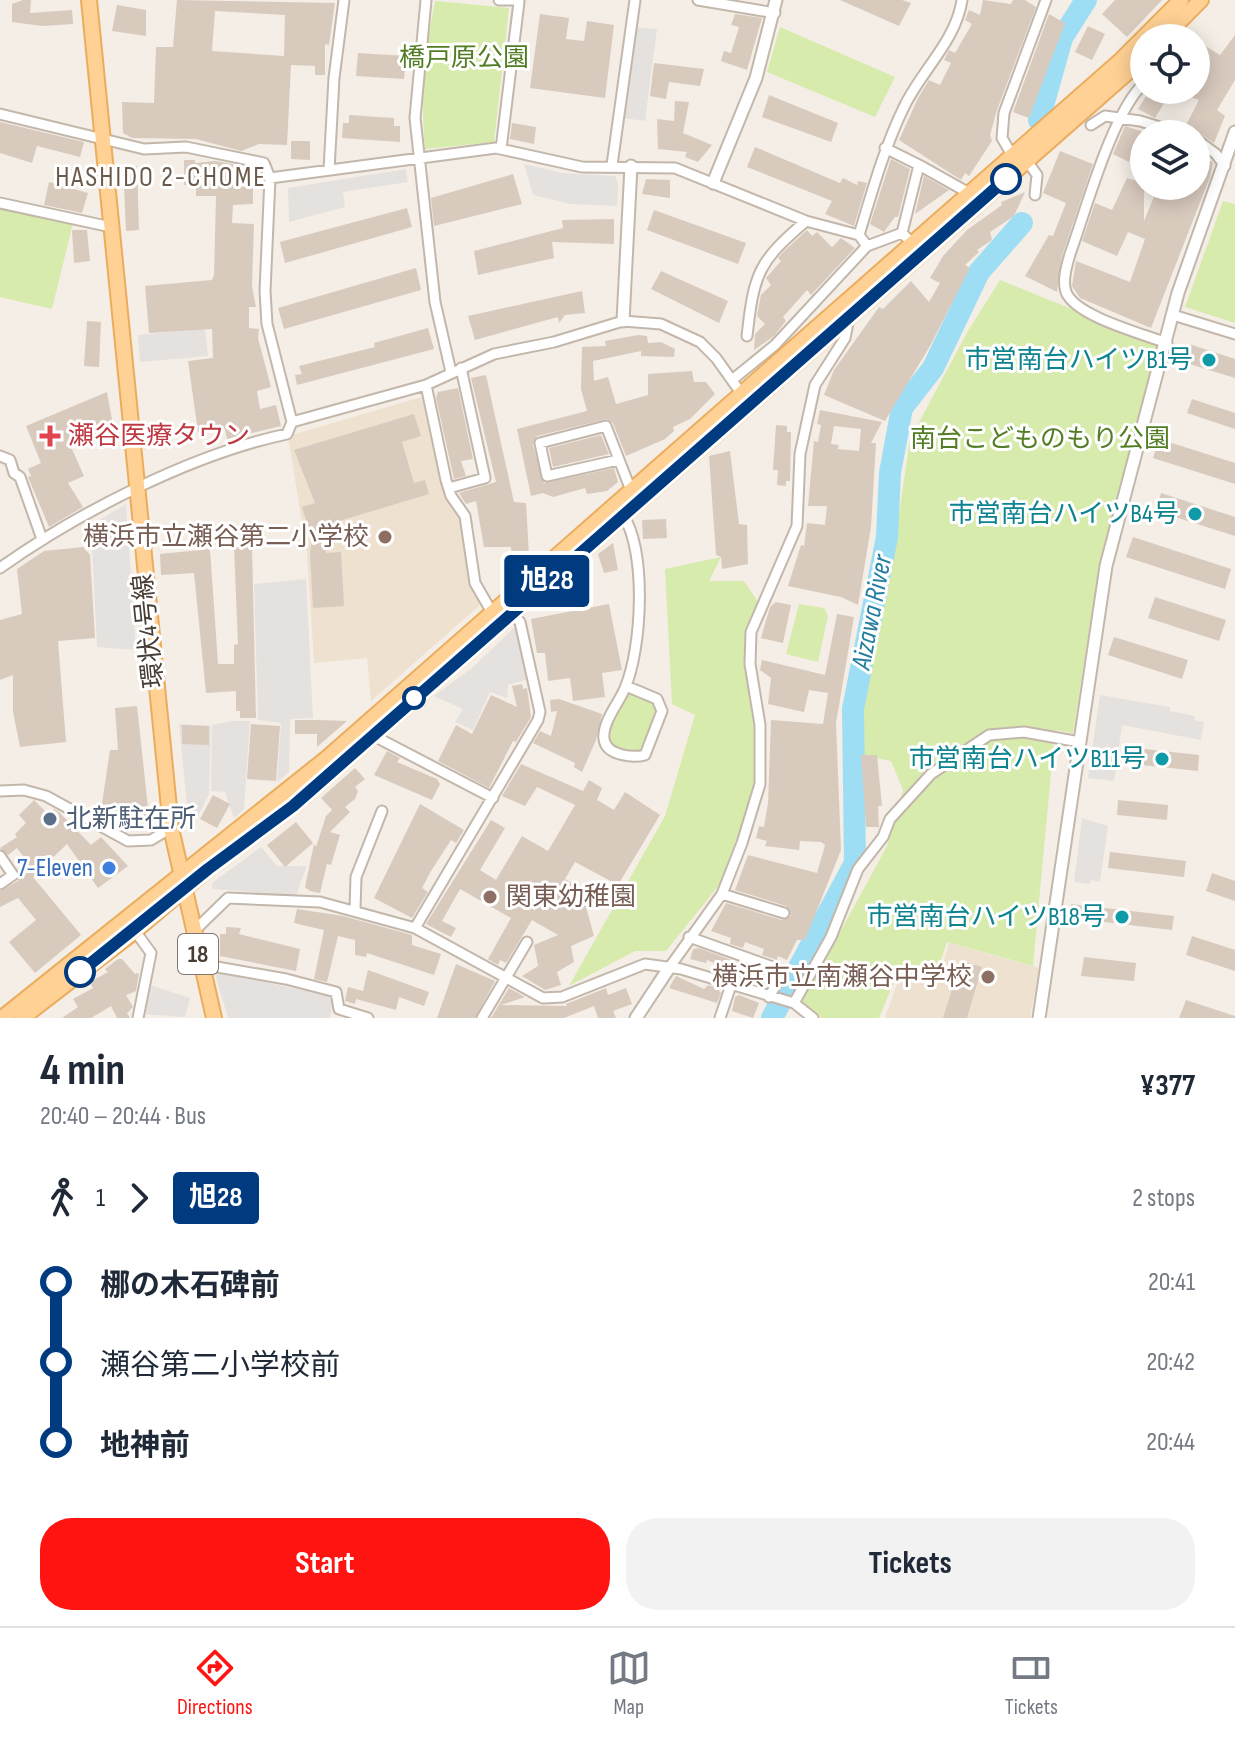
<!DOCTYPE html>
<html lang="en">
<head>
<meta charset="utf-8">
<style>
	body { margin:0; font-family:"Sofia Sans Condensed","Noto Sans JP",sans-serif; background:#f2f2f3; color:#1f2937; height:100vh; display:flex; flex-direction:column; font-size:30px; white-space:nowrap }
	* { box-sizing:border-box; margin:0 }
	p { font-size:26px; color:#747a83 }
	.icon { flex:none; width:44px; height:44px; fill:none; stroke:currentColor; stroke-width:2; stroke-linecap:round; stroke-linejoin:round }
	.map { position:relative; height:1018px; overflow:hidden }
	.details { display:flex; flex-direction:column; background:#fff; flex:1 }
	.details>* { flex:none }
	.badge { padding:0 16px; border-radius:6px; font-size:28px; line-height:52px }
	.tools { position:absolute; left:1130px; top:24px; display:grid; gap:16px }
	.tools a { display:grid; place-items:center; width:80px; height:80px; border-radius:50%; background:#fff; box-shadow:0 4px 20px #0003; font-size:40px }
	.map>.badge { position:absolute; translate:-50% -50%; box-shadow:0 0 0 4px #fff }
	.legs { display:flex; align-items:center; gap:12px; height:88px; padding:0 40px; font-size:26px }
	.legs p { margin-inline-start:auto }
	.summary { display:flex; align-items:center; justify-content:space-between; height:136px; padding:0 40px }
	h1 { font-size:44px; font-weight:700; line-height:60px }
	.primary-button { display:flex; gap:16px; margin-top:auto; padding:16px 40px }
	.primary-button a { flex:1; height:92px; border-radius:32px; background:#ff1412; color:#fff; font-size:32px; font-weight:700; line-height:92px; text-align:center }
	.primary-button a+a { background:#f2f2f3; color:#1f2937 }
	ul { padding:0 40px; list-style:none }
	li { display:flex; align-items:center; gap:28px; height:80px; font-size:30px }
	li i { display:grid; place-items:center; width:12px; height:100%; margin:0 10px; background:currentColor }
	li i::after { content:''; width:20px; height:20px; margin:-10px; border:6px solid; border-radius:50%; background:#fff }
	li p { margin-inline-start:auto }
	li:first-child i { background:linear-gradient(#0000 50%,currentColor 0) }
	li:last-child i { background:linear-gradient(currentColor 50%,#0000 0) }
	.dock { display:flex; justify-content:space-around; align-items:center; height:112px; border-top:2px solid #e0e1e3; background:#fff; font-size:22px; color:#747a83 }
	.dock a { display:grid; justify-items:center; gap:4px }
	.dock .on { color:#ff1412 }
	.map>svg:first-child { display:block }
</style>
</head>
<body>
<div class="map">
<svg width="1235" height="1018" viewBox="0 0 1235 1018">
	<rect width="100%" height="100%" fill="#f4eee6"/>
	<path fill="#eee1cf" d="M425 396 446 497 464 522 472 581 480 605 371 701 367 658 314 663 307 553 288 436Z
		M949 943 1039 968 1030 1018H885L902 970 937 984Z"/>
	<path fill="#d7ebac" d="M435 1 509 8 494 142 425 149C420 98 425 52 435 1Z
		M780 27 895 77 875 117 767 72Z
		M1223 201 1235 204V323L1185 307Z
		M0 206 73 223 52 309 0 297Z
		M1000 280 1161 345 1099 568 1073 733 1055 730 1033 966 947 942 934 981 898 972 879 1018H822L802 1002 887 846 903 790 891 761 846 752 870 610 897 527 910 439 968 331Z
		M721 557 709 581H744L758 602 746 635 754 723 755 788 720 884 666 951H635L569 986 665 816 695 715 672 704 665 569Z
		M799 604 824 608 828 616 818 662 786 654Z
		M628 692 652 701 657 710 643 751 633 754 611 744C606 726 620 708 628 692Z"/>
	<path fill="#e5e1de" d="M636 27 657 29 645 121 623 118Z
		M524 164 562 173 615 176 618 183 617 206 571 204 533 195Z
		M406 169 408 182 343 192 345 207 289 222 288 188Z
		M205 329 208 356 140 362 138 335Z
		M126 504 136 650 97 647 91 525Z
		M306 579 313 718 290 719 289 772 277 782 281 723 258 720 254 584Z
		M515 627 529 679 508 685 507 698 490 692 473 730 455 722 463 709 434 696 472 668Z
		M1100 695 1170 707V711L1195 716 1194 720 1204 722 1201 740 1122 725 1114 781 1088 778Z
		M232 721H250L244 809 234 818 225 792 211 791 212 725Z
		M179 724 211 726 209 794 196 820 189 825Z
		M1082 818 1108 826 1100 882 1091 880 1090 884 1074 882Z
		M261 847 277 866H307L296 895 212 889V883Z
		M214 971 334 997 330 1018H228Z
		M150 985 190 998 185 1017 143 1014Z"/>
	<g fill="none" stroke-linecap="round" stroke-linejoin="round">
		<path stroke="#9edef4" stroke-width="22" d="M1039 120 1062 38 1086 0
			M772 1018 855 863 853 709 887 537 890 473 902 408 933 368 979 272 1022 223"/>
	</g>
	<path fill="#d9cabe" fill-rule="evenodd" d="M23 0H31L30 13 72 10 73 24 42 26 12 22V4Z
		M177 0 335 3 329 45 325 44V75H315V66L291 65 287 145 259 144 241 151 196 139 132 138 123 133 122 102 154 103 156 47H173ZM215 11 285 15 284 56 212 51Z
		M840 0H902L911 3 899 26Z
		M983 0 1011 4 1013 0H1025L1036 7 997 110 990 135 992 141 969 176 965 173 961 180 899 140 918 98 929 80 940 85 951 63 944 60 949 50 955 53 972 24 965 20 969 10 980 15Z
		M1115 0H1162L1127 37 1102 14Z
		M117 5 146 10V36L112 31Z
		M540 14 569 18 566 39 584 41 587 21 614 25 605 98 530 88Z
		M735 14 762 18 747 70 721 61 724 51 731 53 739 27 731 25Z
		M1049 14 1065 23 1029 118 1013 112Z
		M1088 26 1105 34 1092 60 1075 52Z
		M1235 35V80L1217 110 1225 116 1214 143 1198 132 1190 134 1185 127 1199 100 1175 91 1196 90V53L1202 44 1220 55Z
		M358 53 406 56 404 79 356 76Z
		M654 63 704 69 700 86 669 82 666 99 650 96Z
		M1150 90H1172L1155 118 1138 109Z
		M769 95 838 123 831 142 762 117Z
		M675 101 689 102 683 133 712 145 698 162 685 157 687 152 658 149 657 119 674 121Z
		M349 115 394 118V126H400V142L342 138 343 123H349Z
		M0 122 84 142 80 157 37 146 32 163 0 153Z
		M512 123 536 127 534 144 510 139Z
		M1125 126 1144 132V153L1133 152 1129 162 1113 154Z
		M291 141H310V160L291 159Z
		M755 147 840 183 843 178 857 185 858 181 867 183 854 226 825 214 832 201 747 167Z
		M1196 148 1213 163 1210 177 1151 328 1080 298 1072 286 1076 261 1130 282 1145 239 1128 232 1117 256 1082 241 1095 203 1112 210 1127 178 1137 181 1144 165V221L1158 187 1196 186Z
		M1060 151 1093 164 1062 256 1057 292 1025 276 1049 235 1053 236 1066 203 1043 193Z
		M891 159 910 169 898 217H895L884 232 870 224Z
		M184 160H195V163L215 161 233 164V171H253V204L233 205 232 223 254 224 252 286 256 307H249V328L259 329 258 338 271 387 257 391 260 409 276 405 281 426 227 439 225 429 198 432 188 361 213 358 212 329 149 333 145 286 212 280 214 275 216 196H196V185H184Z
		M137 166 139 230 126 231 124 186H119L118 167Z
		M513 174 522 204 434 226 431 198Z
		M924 176 949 190 915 214Z
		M646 179 670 180V198L642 194Z
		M49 182 88 193 82 213 44 205Z
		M1025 192 1014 216 990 232 992 240 977 250 979 252 965 265 970 268 930 346 885 421 824 395 834 370 879 307 883 309 911 281 929 302 940 283 930 278 943 256 967 230 1002 205 1001 202Z
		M407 208 412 227 285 263 280 242Z
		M654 210 746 243 738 264 647 230Z
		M614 219V244L552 242 554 258 478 275 474 251 563 228 562 220Z
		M72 230H87L90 261 74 263Z
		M807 230 812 236 817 232 832 247 841 238 855 248 811 295 807 290 783 317 786 321 774 336 754 350 755 334 765 324 757 316 761 295 771 285 766 278 781 261 778 258 783 252Z
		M416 268 421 290 284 329 278 308Z
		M661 271 728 301 719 323 651 289Z
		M582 291 585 313 565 315 559 323 558 317 475 340 468 316Z
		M87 321 101 322 99 367 84 366Z
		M428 328 434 349 297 385 295 375 302 374 299 366 375 347 374 343Z
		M638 335 647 336 648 343 661 342 675 349 674 357 641 356V351L593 361 594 381 608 377 616 404 648 395V374L692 371 694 382H706L715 394 690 419 673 427 674 431 665 439 626 456 613 423 607 419 537 436 533 445 544 483 614 468 618 482 607 491 587 494 585 488 553 497 543 493 531 496 517 429 587 411 581 389 582 347 606 346 605 341Z
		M1189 344 1235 359V378L1183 362Z
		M486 375 514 502 526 503 529 556H523V564L512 565 511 547H484L476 501 466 504 459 493 496 482 471 378Z
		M458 388 473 459 461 461 466 476 454 479 436 398 438 392Z
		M107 392 113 425 108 428 109 433 71 447 84 476 68 483 83 507 49 527 28 477 31 476 28 469 41 463 26 426Z
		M1192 399 1235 413V429L1187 413Z
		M820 410 882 422 871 443H876L871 527 858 605 841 597 788 586 801 545 804 546 807 523 825 525 827 506H808L814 441 818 442 821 425 817 424ZM834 426 861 429 859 451 838 449 839 445 831 444Z
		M414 414 421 436 402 442 414 483 425 480 429 494 326 525V553L341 552 344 606 313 608 310 554 313 529 309 530 302 507 315 503 294 450Z
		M776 425 787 426V432H791L790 481H786V486L777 485 778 470H773Z
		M601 435 609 454 553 467 549 448Z
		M1159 439 1235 463V484L1153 458Z
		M730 451 739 524 747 525 748 564 722 569 721 557 716 555 709 456Z
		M1161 493 1235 517V536L1156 511Z
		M666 519 667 538 643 539 642 520Z
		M1133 537 1231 569 1225 589 1126 557Z
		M613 543 618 570 604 573 598 554Z
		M83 547 90 555 95 638 58 641 66 742 20 747 13 712V675L0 680V620L22 614 17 569 44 551Z
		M234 547H252L256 718H240V711H236V691L206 693 194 573 161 575 160 554 210 549 218 664H234V645L238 644Z
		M1155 597 1226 620 1219 641 1148 618Z
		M776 602 791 605 783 643 761 638 770 607Z
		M609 604 622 670 602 673 605 697 573 701 570 678 548 681 545 653H537L531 619Z
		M837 614 854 617 836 723 841 850 805 940H797L787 960 778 956 777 960 762 955 764 949 745 942 743 948 730 944 731 938 711 931 726 903 782 920 791 916 786 906 735 890 748 855 817 873 825 845 821 842 800 841 799 850 765 846 767 841 756 838 759 826 764 827 768 803 771 720 823 724 828 693 809 690 804 712 768 704 771 678 760 670 762 660 825 675Z
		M1114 637 1188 660 1182 679 1108 655Z
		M522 684 523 689 527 688 531 717 516 742 513 741 489 788 438 761 456 725 472 734 491 695 517 707 512 686Z
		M559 699 602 714 596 740 582 772 574 767 575 763 533 743 540 731 551 736 557 711 551 712 550 700Z
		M137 706 150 826 126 830 122 814 101 810 110 750H118L115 708Z
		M295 720H318L347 721 317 747V734H295Z
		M251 724 280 726 276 781 247 779Z
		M182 725 209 726V745L182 744Z
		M1126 747 1199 755 1198 771 1124 763Z
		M387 751 400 758 397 762 437 779 440 784 432 800 374 775Z
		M861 755H877L882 806H878L879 827H866Z
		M521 764 583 791 589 780 602 788 597 800 614 810 625 792 660 815 618 885 575 862 565 879 588 893 584 900 594 936 571 946 574 962 557 972 561 985 545 990 522 976 538 966 534 945 558 935 532 920 506 963 500 960 498 965 488 959 511 918 460 889 442 921 456 928 451 937 426 924 491 820 505 828 480 870 496 880 522 836 548 851 575 805 537 787 525 806 502 796Z
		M355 768 365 779 355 787 358 791 355 799 345 807 350 812 330 832 340 835 331 865 327 864 320 893 310 891 305 887 314 844 316 847 326 816 332 810 321 798Z
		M213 795 230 804 217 828 200 819Z
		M34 800 48 814 54 809 59 812 91 845 101 837 128 866 98 888 67 844 33 877 81 935 35 973 9 942 36 920 18 898 0 907V891L18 881 19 870 29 864 17 848 8 855 0 848 17 837 15 834 26 823 19 815Z
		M1118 800 1168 805 1167 820 1117 815Z
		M420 804 464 830 456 843 451 840 431 871 422 888 428 892 412 918 374 898Z
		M296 822 313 843 285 867 267 845Z
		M1110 852 1186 861 1184 877 1108 868Z
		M1212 873 1235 881V901L1206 891Z
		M1071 904 1174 916 1172 930 1070 918Z
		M297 909 343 916 412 935V945L441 954 434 975 367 953 366 957 355 955V940L338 936 327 982 314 979 324 930 294 923Z
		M226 927 241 928 239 934 300 949 296 971 220 956V934H226Z
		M1192 936 1235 950V971L1186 955Z
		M699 948 772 975V977L768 985 707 960 706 963 690 959 693 949Z
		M1084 957 1136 963 1134 981 1081 976Z
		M118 959H122L135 974 139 973 136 991 126 995 133 1007 127 1013 130 1018H117L111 1006 91 1018H62L78 1007 73 999 93 988 90 982 108 972 105 969Z
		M961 961 982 967 967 1018H943Z
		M456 964 495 981 475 1018H437Z
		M368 970 429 992 424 1006 399 997 396 1010 356 999 355 1004 345 1001 348 987 363 991Z
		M676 976 704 989 708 985 717 988 721 993 717 1003 669 988Z
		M509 988 525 997 501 1005 567 1006 566 1004 606 988 608 995 626 988 632 1004 613 1011 616 1018H598L594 1006 564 1018H491Z
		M739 995 759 1003 753 1018 732 1011 735 997Z
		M1186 1000 1235 1016V1018H1179Z"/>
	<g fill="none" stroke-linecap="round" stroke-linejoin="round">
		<g stroke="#c3b7ab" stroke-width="13">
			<path id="minor" d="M426 0 415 118 435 302 451 372
				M499 0H519
				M698 0 775 13
				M1144 83C1112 113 1086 210 1070 254 1067 265 1062 280 1066 292 1075 316 1143 334 1167 343
				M0 114 144 149 186 147 264 163 270 178 496 148 582 167 675 168 806 221 859 235
				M1091 125 1105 116 1140 121 1183 134
				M1196 139 1216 154 1225 166
				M885 148 919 165 902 233 912 243
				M501 149 519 2
				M1012 155 1002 138 1004 113 1046 0
				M1027 161 1037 175 1035 195
				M612 165 635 0
				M919 165 969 193
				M329 170 334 78 344 0
				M270 178 265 291 267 324 292 422 426 385 494 354 554 342 623 321 661 324 700 342 716 358 741 393
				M0 203 111 227
				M867 246 902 233
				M1173 315 1235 334
				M747 336C754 273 758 262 806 221
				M732 380 775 345 867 246 859 235C872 192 884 148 904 107 921 71 956 41 962 0
				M426 385 446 480 451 496 465 516 475 583 494 616
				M0 456 10 460 14 473 20 477 42 539
				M618 460 547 476 540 443 606 426 630 488
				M449 488 485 478 461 368
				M623 515C647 552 642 648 625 688 619 703 602 722 604 739 606 756 634 758 645 755L662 711 657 699 626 686
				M0 568C79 512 192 454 287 434L292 422
				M372 735 493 798
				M0 791 24 790 46 796 128 841 151 840 171 828
				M0 856 13 875 0 884
				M722 894 784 913
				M355 909 356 877 382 811
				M415 928 543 998 562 997 645 964 681 969 794 1003 813 1018
				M135 931 151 953 138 1018
				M193 932 228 898 320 902 415 928 538 720 540 712 520 622 510 611
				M689 937 784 971 769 997
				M200 964 286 979 336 992 339 1009 368 1018
				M669 968 722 894 742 843 760 784V725L750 664 751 632 797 526 800 454 815 385 845 338 849 318
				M794 1003 831 937 858 869 883 837 890 819 931 774 989 735 1024 732 1080 742
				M482 1018 527 942
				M720 1018 731 985"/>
		</g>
		<g stroke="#c3b7ab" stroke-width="15">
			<path id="tertiary" d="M713 183 756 78 776 0
				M623 321 631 166
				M636 1018 669 968
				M1039 1018 1106 566 1178 293 1235 132"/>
		</g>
		<g stroke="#ebac5d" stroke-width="18">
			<path id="primary" d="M89 0 171 828 214 1018
				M1163 38 1201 0
				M2 1018 327 758 1120 61 1181 0
				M22 1018 135 931 208 869 293 806 1144 58"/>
		</g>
		<use href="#minor" stroke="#fff" stroke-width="9"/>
		<use href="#tertiary" stroke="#fff" stroke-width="11"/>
		<use href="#primary" stroke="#ffd194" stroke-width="14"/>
	</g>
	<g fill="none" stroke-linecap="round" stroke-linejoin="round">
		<g stroke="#fff" stroke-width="18">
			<path id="line-1" d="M80 972 208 869 293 806 1006 179"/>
		</g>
		<use href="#line-1" stroke="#003b80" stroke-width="12"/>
	</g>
	<g fill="#fff" stroke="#003b80" stroke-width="4">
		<circle cx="1006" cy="179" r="14"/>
		<circle cx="414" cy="698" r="10"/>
		<circle cx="80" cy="972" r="14"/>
	</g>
	<g fill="#0f9aa8" stroke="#fff" stroke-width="3">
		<circle cx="1209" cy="360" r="8"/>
		<circle cx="1195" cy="514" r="8"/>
		<circle cx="1162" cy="759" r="8"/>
		<circle cx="1122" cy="917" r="8"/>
	</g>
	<path fill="#e0444e" stroke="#fff" stroke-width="3" d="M46 424h8v8h8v8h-8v8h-8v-8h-8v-8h8z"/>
	<g fill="#8d6e63" stroke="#fff" stroke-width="3">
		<circle cx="385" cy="537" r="8"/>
		<circle cx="490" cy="897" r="8"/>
		<circle cx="988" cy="977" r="8"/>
	</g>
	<circle fill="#5c6f8a" stroke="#fff" stroke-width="3" cx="50" cy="819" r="8"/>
	<circle fill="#3f7fe0" stroke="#fff" stroke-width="3" cx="109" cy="868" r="8"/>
	<g text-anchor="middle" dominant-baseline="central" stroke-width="6" stroke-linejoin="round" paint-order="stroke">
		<rect fill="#fff" stroke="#7e7772" stroke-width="2" x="178" y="934" width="40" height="40" rx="6"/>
		<g font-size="24" font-weight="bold" fill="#473d35">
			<text x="198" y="954">18</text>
		</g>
		<g font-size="26" fill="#527d24" stroke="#fff">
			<text x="464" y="58">橋戸原公園</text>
			<text x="1040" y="439">南台こどものもり公園</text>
		</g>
		<g font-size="26" fill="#0d838f" stroke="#fff" text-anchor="end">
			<text x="1193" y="360">市営南台ハイツB1号</text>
			<text x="1179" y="514">市営南台ハイツB4号</text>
			<text x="1146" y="759">市営南台ハイツB11号</text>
			<text x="1106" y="917">市営南台ハイツB18号</text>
		</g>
		<g font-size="26" fill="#be3a42" stroke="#fff" text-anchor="start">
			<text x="68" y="436">瀬谷医療タウン</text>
		</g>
		<g font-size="26" fill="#785e54" stroke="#fff" text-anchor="end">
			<text x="369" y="537">横浜市立瀬谷第二小学校</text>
			<text x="506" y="897" text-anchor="start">関東幼稚園</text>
			<text x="972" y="977">横浜市立南瀬谷中学校</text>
		</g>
		<g font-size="26" fill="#473d35" stroke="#fff">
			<text transform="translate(149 631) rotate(-96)">環状4号線</text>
		</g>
		<g font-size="26" fill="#4e5e75" stroke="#fff" text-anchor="start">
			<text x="66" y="819">北新駐在所</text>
		</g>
		<g font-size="26" fill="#366cbe" stroke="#fff" text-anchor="end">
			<text x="93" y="868">7-Eleven</text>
		</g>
		<g font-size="28" letter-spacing="2" fill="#6b5a4b" stroke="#fff">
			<text x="161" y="177">HASHIDO 2-CHOME</text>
		</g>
		<g font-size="28" font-style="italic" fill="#247ea1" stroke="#fff">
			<text transform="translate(872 612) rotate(-79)">Aizawa River</text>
		</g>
	</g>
</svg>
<div class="tools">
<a><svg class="icon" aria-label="locate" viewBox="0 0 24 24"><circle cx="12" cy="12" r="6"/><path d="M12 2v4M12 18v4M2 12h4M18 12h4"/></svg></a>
<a><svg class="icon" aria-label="layers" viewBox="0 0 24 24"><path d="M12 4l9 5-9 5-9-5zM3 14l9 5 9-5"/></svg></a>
</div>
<b class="badge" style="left:547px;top:581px;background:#003b80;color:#fff">旭28</b>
</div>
<section class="details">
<div class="summary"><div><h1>4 min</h1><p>20:40 – 20:44 · Bus</p></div><b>¥377</b></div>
<div class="legs"><svg class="icon" aria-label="walk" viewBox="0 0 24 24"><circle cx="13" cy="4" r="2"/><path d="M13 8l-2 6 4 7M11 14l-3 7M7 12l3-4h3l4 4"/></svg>1<svg class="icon" aria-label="forward" viewBox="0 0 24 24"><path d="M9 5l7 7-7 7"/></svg><b class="badge" style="background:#003b80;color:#fff">旭28</b><p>2 stops</p></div>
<ul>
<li><i style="color:#003b80"></i><b>梛の木石碑前</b><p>20:41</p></li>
<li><i style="color:#003b80"></i><span>瀬谷第二小学校前</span><p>20:42</p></li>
<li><i style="color:#003b80"></i><b>地神前</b><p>20:44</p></li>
</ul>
<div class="primary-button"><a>Start</a><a>Tickets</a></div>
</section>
<nav class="dock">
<a class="on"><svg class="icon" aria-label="directions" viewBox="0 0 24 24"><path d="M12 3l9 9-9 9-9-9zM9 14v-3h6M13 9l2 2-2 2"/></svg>Directions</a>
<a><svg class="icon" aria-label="map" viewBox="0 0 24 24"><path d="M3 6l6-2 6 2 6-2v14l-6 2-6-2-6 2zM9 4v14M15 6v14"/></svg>Map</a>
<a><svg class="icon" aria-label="tickets" viewBox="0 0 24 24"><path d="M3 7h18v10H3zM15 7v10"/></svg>Tickets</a>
</nav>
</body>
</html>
